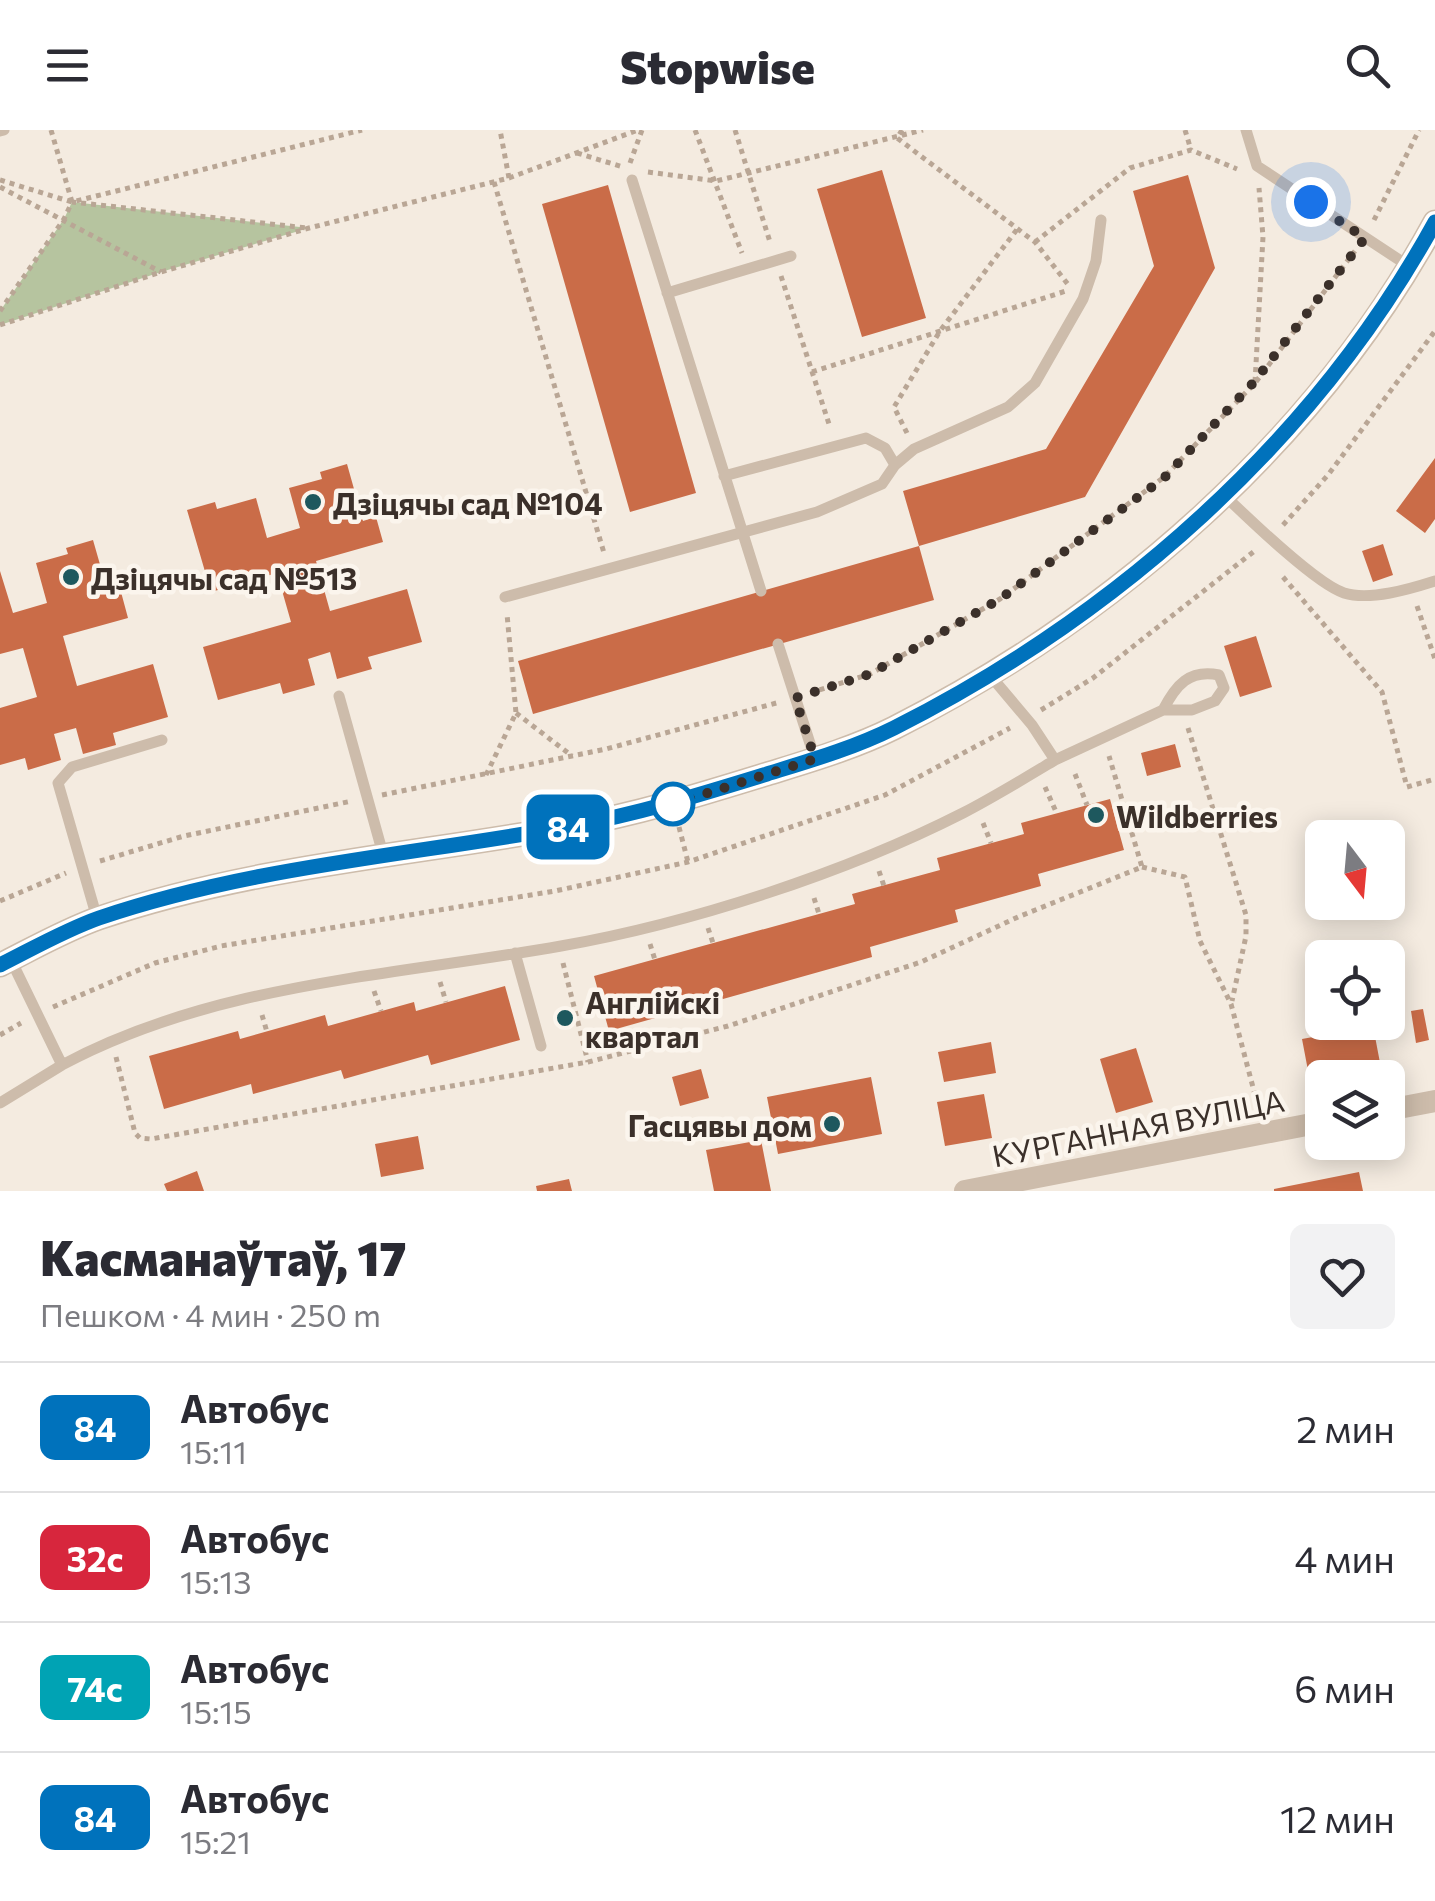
<!DOCTYPE html>
<html lang="ru">
<head>
<meta charset="utf-8">
<style>
	body { margin:0; font-family:Commissioner,sans-serif; background:#f2f2f3; color:#2b2b33; height:100vh; display:flex; flex-direction:column; font-size:38px; white-space:nowrap }
	* { box-sizing:border-box; margin:0 }
	p { font-size:32px; color:#7c7c81 }
	.icon { flex:none; width:55px; height:55px; fill:none; stroke:currentColor; stroke-width:2; stroke-linecap:round; stroke-linejoin:round }
	.map { position:relative; height:1061px; overflow:hidden }
	.drawer { display:flex; flex-direction:column; background:#fff; flex:1 }
	.drawer>* { flex:none }
	.badge { padding:0 20px; border-radius:15px; font-size:35px; line-height:65px }
	.needle { width:65px; rotate:164deg }
	.controls { position:absolute; left:1305px; top:690px; display:grid; gap:20px }
	.controls a { display:grid; place-items:center; width:100px; height:100px; border-radius:15px; background:#fff; box-shadow:0 5px 25px #0003; font-size:50px }
	.you { position:absolute; width:50px; height:50px; margin:-25px; border:8px solid #fff; border-radius:50%; background:#1a73e8; box-shadow:0 0 0 15px #1a73e833 }
	.map>.badge { position:absolute; translate:-50% -50%; box-shadow:0 0 0 5px #fff }
	.round { display:grid; place-items:center; flex:none; width:105px; height:105px; border-radius:15px; background:#f2f2f3 }
	.overview { display:flex; align-items:center; justify-content:space-between; height:170px; padding:0 40px }
	h1 { font-size:48px; font-weight:800; line-height:75px }
	ul { padding:0; list-style:none }
	li { display:flex; align-items:center; gap:30px; height:130px; padding:0 40px; border-top:2px solid #e1e1e2 }
	li div { flex:1 }
	li b { display:block; font-size:38px }
	li em { font-style:normal }
	li .badge { min-width:110px; font-weight:700; text-align:center }
	header { display:flex; justify-content:space-between; align-items:center; height:130px; padding:0 40px; background:#fff; font-size:45px; font-weight:800 }
	.map>svg:first-child { display:block }
</style>
</head>
<body>
<header><svg class="icon" aria-label="menu" viewBox="0 0 24 24"><path d="M4 6h16M4 12h16M4 18h16"/></svg>Stopwise<svg class="icon" aria-label="search" viewBox="0 0 24 24"><circle cx="10" cy="10" r="6"/><path d="M15 15l6 6"/></svg></header>
<div class="map">
<svg width="1435" height="1061" viewBox="0 0 1435 1061">
	<rect width="100%" height="100%" fill="#f4ebe0"/>
	<path fill="#b6c49f" d="M72 72 309 98 161 142 0 195V181L64 89Z"/>
	<path fill="#ca6c48" d="M882 40 926 188 862 207 817 59Z
		M1188 45 1215 138 1085 367 919 416 903 361 1046 319 1154 136 1133 61Z
		M608 55 696 363 630 382 542 74Z
		M1435 328V389L1425 403 1396 381Z
		M347 334 363 391 376 387 383 412 316 431 330 481 407 459 422 512 368 527 372 539 337 549 330 522 308 529 315 555 283 564 280 553 218 570 203 517 291 492 277 443 211 462 187 380 215 372 217 379 256 368 267 408 300 398 289 358 322 349 320 342Z
		M93 410 109 466 121 462 128 488 63 506 77 556 153 534 168 587 113 603 116 615 83 624 76 598 54 604 61 630 28 640 25 628 0 635V578L37 567 23 518 0 524V441L13 483 47 473 36 433 68 424 66 418Z
		M1383 414 1393 445 1373 452 1362 421Z
		M919 416 934 470 533 584 518 531Z
		M1256 506 1272 557 1240 567 1224 516Z
		M1175 614 1181 637 1147 646 1141 623Z
		M1110 669 1124 720 1038 744 1041 756 955 780 958 792 870 817 872 827 609 901 594 846 855 774 852 764 940 740 937 728 1024 704 1021 693Z
		M505 856 520 910 431 935 428 925 344 949 341 940 253 964 251 954 164 979 149 926 238 901 240 909 325 885 328 896 414 872 416 881Z
		M1423 879 1429 910 1416 913 1411 881Z
		M1373 896 1381 938 1310 951 1302 909Z
		M991 912 996 943 944 952 938 922Z
		M1136 918 1153 972 1116 983 1100 929Z
		M701 939 709 968 680 976 672 947Z
		M871 947 882 1004 778 1024 767 967Z
		M984 964 992 1008 945 1016 937 972Z
		M418 1006 424 1039 381 1047 375 1014Z
		M761 1010 771 1061H714L706 1020Z
		M197 1041 204 1061H167L164 1054Z
		M1359 1042 1363 1061H1274V1059Z
		M569 1049 572 1061H537L536 1056Z"/>
	<g fill="none" stroke-linecap="round" stroke-linejoin="round">
		<path stroke="#b9a695" stroke-width="5" stroke-dasharray="5 5" stroke-linecap="butt" d="M51 0 72 72
			M695 0 742 123
			M735 0 770 112
			M902 0 897 8 1035 112 1070 157
			M1185 0 1191 20
			M577 23 623 37
			M630 33 642 0
			M648 42 716 51 923 0
			M509 48 638 0
			M0 50 72 72 362 0
			M494 52 604 423
			M0 57 161 142
			M1374 90 1419 0
			M1035 112 1130 38 1191 20 1237 39
			M781 146 830 297
			M0 181 64 89 72 72 307 98
			M0 195 161 142 309 98 509 48 500 0
			M812 242 1066 161
			M1255 252 1263 107 1259 58
			M907 303 894 277 940 201 1018 98
			M1283 395 1328 345 1435 201
			M1283 447 1382 562 1407 657 1435 649
			M1417 476 1435 529
			M810 563 870 544 1000 469 1163 348 1255 253 1355 121
			M1041 580 1093 548 1257 419
			M516 583 572 626
			M1188 598 1246 785V806L1232 871
			M1075 644 1087 675
			M486 645 516 583 507 484
			M1045 657 1057 684
			M382 665 606 619 780 572
			M983 693 991 713
			M679 697 688 732
			M100 731 184 706 352 671
			M1142 737 1185 747 1200 811 1231 874 1259 980
			M879 741 884 756
			M814 768 819 784
			M0 771 66 743
			M708 798 713 813
			M650 814 655 830
			M563 833 588 932
			M440 852 446 872
			M374 861 381 881
			M53 877 155 833 221 816 555 761 688 732 885 665 1010 598
			M262 885 267 902
			M0 905 21 893
			M116 927 135 1003 140 1008 151 1009 588 932 728 896 921 832 1018 787 1142 737 1109 626"/>
		<path stroke="#cdbcab" stroke-width="11" d="M1246 0 1257 36 1410 137
			M0 1 4 0
			M632 50 761 461
			M667 163 791 126
			M724 346 866 308 885 318 895 335
			M1224 365C1248 388 1316 454 1344 463 1370 471 1410 459 1435 451
			M505 467 817 382 882 354 895 335 914 319 1008 277 1035 253 1083 169 1096 131 1101 90
			M778 514 815 629
			M339 566 383 724
			M1055 630 1163 580H1192L1215 571 1224 558 1219 545C1189 539 1176 555 1163 580
			M97 788 58 653 72 637 162 610
			M515 823 541 916
			M62 935C215 853 393 846 561 816 691 793 845 743 963 683 994 667 1025 648 1055 630L1032 595 989 544
			M0 973 62 935 11 830"/>
		<path stroke="#cdbcab" stroke-width="22" d="M1388 980 1435 971
			M965 1061 1322 992"/>
		<path stroke="#cdbcab" stroke-width="25" d="M0 835C32 819 65 800 99 788 252 736 413 725 571 696 638 684 702 664 767 644 809 631 854 618 894 598 1115 486 1316 311 1435 92"/>
	</g>
	<g fill="none" stroke-linecap="round" stroke-linejoin="round">
		<g stroke="#fff" stroke-width="22">
			<path id="line" d="M0 835C32 819 65 800 99 788 252 736 413 725 571 696 638 684 702 664 767 644 809 631 854 618 894 598 1116 486 1315 311 1435 92"/>
		</g>
		<use href="#line" stroke="#0072bc" stroke-width="15"/>
		<path stroke="#3b302a" stroke-width="10" stroke-dasharray="0 18" d="M673 674 815 629 795 568 870 544 1000 469 1164 348 1254 252 1365 108 1311 72"/>
	</g>
	<g fill="#1e585e" stroke="#fbf5ed" stroke-width="4">
		<circle cx="313" cy="372" r="10"/>
		<circle cx="71" cy="447" r="10"/>
		<circle cx="1096" cy="685" r="10"/>
		<circle cx="565" cy="888" r="10"/>
		<circle cx="832" cy="994" r="10"/>
	</g>
	<circle fill="#fff" stroke="#0072bc" stroke-width="5" cx="673" cy="674" r="20"/>
	<g text-anchor="middle" dominant-baseline="central" stroke-width="9" stroke-linejoin="round" paint-order="stroke">
		<g font-size="30" font-weight="bold" fill="#3b302a" stroke="#fbf5ed" text-anchor="start">
			<text x="333" y="372">Дзіцячы сад №104</text>
			<text x="91" y="447">Дзіцячы сад №513</text>
			<text x="1116" y="685">Wildberries</text>
			<text x="585" y="871">Англійскі<tspan x="585" dy="34">квартал</tspan></text>
			<text x="812" y="994" text-anchor="end">Гасцявы дом</text>
		</g>
		<g font-size="30" fill="#3b302a" stroke="#fbf5ed">
			<text transform="translate(1138 997) rotate(-11)">КУРГАННАЯ ВУЛІЦА</text>
		</g>
	</g>
</svg>
<div class="controls">
<a><svg class="needle" viewBox="-14 -14 28 28"><path d="M0-13l5 13h-10z" fill="#e53935"/><path d="M0 13l5-13h-10z" fill="#7c7c81"/></svg></a>
<a><svg class="icon" aria-label="locate" viewBox="0 0 24 24"><circle cx="12" cy="12" r="6"/><path d="M12 2v4M12 18v4M2 12h4M18 12h4"/></svg></a>
<a><svg class="icon" aria-label="layers" viewBox="0 0 24 24"><path d="M12 4l9 5-9 5-9-5zM3 14l9 5 9-5"/></svg></a>
</div>
<div class="you" style="left:1311px;top:72px"></div>
<b class="badge" style="left:568px;top:697px;background:#0072bc;color:#fff">84</b>
</div>
<section class="drawer">
<div class="overview"><div><h1>Касманаўтаў, 17</h1><p>Пешком · 4 мин · 250 m</p></div><a class="round"><svg class="icon" aria-label="heart" viewBox="0 0 24 24"><path d="M12 20l-8-8c-3-5 5-10 8-4 3-6 11-1 8 4z"/></svg></a></div>
<ul>
<li><span class="badge" style="background:#0072bc;color:#fff">84</span><div><b>Автобус</b><p>15:11</p></div><em>2 мин</em></li>
<li><span class="badge" style="background:#d7263d;color:#fff">32с</span><div><b>Автобус</b><p>15:13</p></div><em>4 мин</em></li>
<li><span class="badge" style="background:#00a3b4;color:#fff">74с</span><div><b>Автобус</b><p>15:15</p></div><em>6 мин</em></li>
<li><span class="badge" style="background:#0072bc;color:#fff">84</span><div><b>Автобус</b><p>15:21</p></div><em>12 мин</em></li>
</ul>
</section>
</body>
</html>
